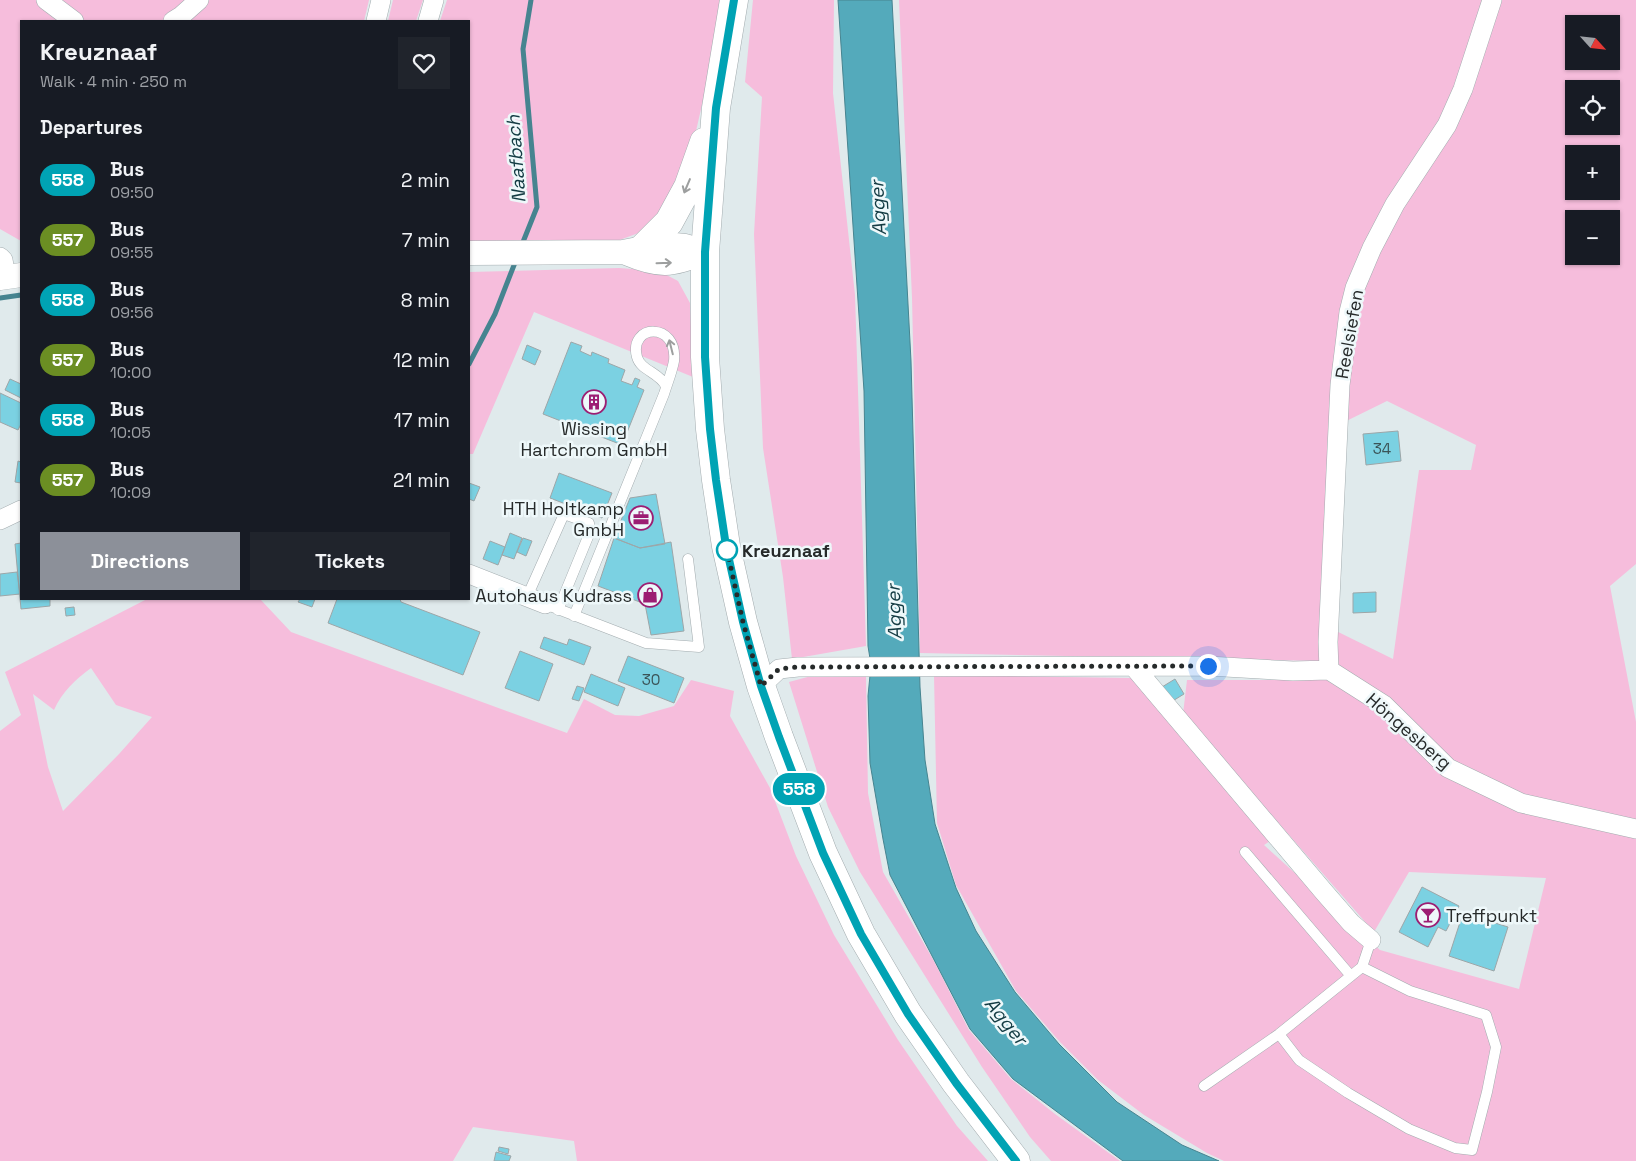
<!DOCTYPE html>
<html lang="en">
<head>
<meta charset="utf-8">
<style>
	body { margin:0; font-family:"Space Grotesk",sans-serif; background:#20242c; color:#f1f3f6; height:100vh; display:flex; flex-direction:column; font-size:19px; white-space:nowrap }
	* { box-sizing:border-box; margin:0 }
	p { font-size:16px; color:#9ea1a6 }
	.icon { flex:none; width:28px; height:28px; fill:none; stroke:currentColor; stroke-width:2; stroke-linecap:round; stroke-linejoin:round }
	.map { position:relative; flex:1; overflow:hidden }
	.panel { position:absolute; left:20px; top:20px; width:450px; height:580px; display:flex; flex-direction:column; background:#171b24; border-radius:0px; box-shadow:0 1px 4px #0004 }
	.panel>* { flex:none }
	.badge { padding:0 10px; border-radius:16px; font-size:18px; line-height:32px }
	.needle { width:32px; rotate:117deg }
	.fabs { position:absolute; left:1565px; top:15px; display:grid; gap:10px }
	.fabs a { display:grid; place-items:center; width:55px; height:55px; border-radius:0px; background:#171b24; box-shadow:0 1px 4px #0004; font-size:25px }
	.you { position:absolute; width:25px; height:25px; margin:-12px; border:4px solid #fff; border-radius:50%; background:#1a73e8; box-shadow:0 0 0 8px #1a73e833 }
	.map>.badge { position:absolute; translate:-50% -50%; box-shadow:0 0 0 2px #fff }
	h2 { padding:0 20px; font-size:19px; line-height:45px }
	.round { display:grid; place-items:center; flex:none; width:52px; height:52px; border-radius:0px; background:#20242c }
	.head { display:flex; align-items:center; justify-content:space-between; height:85px; padding:0 20px }
	h1 { font-size:24px; font-weight:600; line-height:38px }
	.cta { display:flex; gap:10px; margin-top:auto; padding:10px 20px }
	.cta a { flex:1; height:58px; border-radius:0px; background:#8c9099; color:#fff; font-size:20px; font-weight:600; line-height:58px; text-align:center }
	.cta a+a { background:#20242c; color:#f1f3f6 }
	ul { padding:0; list-style:none }
	li { display:flex; align-items:center; gap:15px; height:60px; padding:0 20px }
	li div { flex:1 }
	li b { display:block; font-size:19px }
	li em { font-style:normal }
	li .badge { min-width:55px; font-weight:700; text-align:center }
	.map>svg:first-child { display:block }
</style>
</head>
<body>
<div class="map">
<svg width="1636" height="1161" viewBox="0 0 1636 1161">
	<rect width="100%" height="100%" fill="#e0eaec"/>
	<path fill="#f6bddc" fill-rule="evenodd" d="M0 0H369L364 21H21V241L0 229Z
		M393 0H423L416 21H388Z
		M447 0H726L696 131 673 205 655 227 614 242 469 245V21H440Z
		M753 0H834L833 93 855 295 866 646 792 659 783 577 763 448 754 234 762 97 745 82Z
		M899 0H1636V564L1610 586 1636 722V1161H1224L1207 1153 1144 1115 1098 1080 1060 1042 1016 991 956 885 937 823 934 675 1132 678 1273 839 1264 845 1380 950 1519 989 1546 878 1409 872 1374 932 1183 714 1187 680H1328L1321 661 920 653 912 298ZM1574 24H1611V61H1574ZM1574 89H1611V126H1574ZM1574 154H1611V191H1574ZM1574 219H1611V256H1574ZM1387 401 1476 445 1471 470H1419L1393 659 1322 624 1328 430Z
		M619 268 659 271 678 281 690 303 693 377 534 312 473 454H469V272Z
		M147 599H260L291 632 567 733 584 699 615 715 639 716 674 706 691 680 734 691 730 716 770 788 796 856 834 935 898 1040 957 1126 988 1161H577L574 1141 473 1127 453 1161H0V731L21 715 5 672ZM91 668 116 705 152 717 119 754 63 811 48 767 33 694 54 710C62 692 75 680 91 668Z
		M815 675 866 676 868 793 883 872 935 963 969 1030 1011 1079 1055 1114 1120 1161H1051L1030 1137 982 1067 860 872 828 807 789 682Z"/>
	<path fill="#54aabb" stroke="#468490" d="M838 0H892L911 361 920 687 925 760 935 824 956 888 976 931 1015 992 1059 1044 1117 1102 1182 1145 1219 1161H1123L1013 1079 970 1029 890 875 883 839 870 763 868 696 871 665 868 646 864 391Z"/>
	<g fill="none" stroke-linecap="round" stroke-linejoin="round">
		<path stroke="#468490" stroke-width="5" d="M521 247 537 207 523 49 531 0
			M0 298 21 295
			M469 364 495 314 516 260"/>
	</g>
	<path fill="#7bd1e2" stroke="#9da6a8" d="M571 342 582 346 580 351 591 356 592 352 609 359 608 363 625 370 621 381 632 385 635 378 640 380 637 387 644 390 622 445 543 414Z
		M527 345 541 351 535 365 522 359Z
		M10 379 21 384V398L5 390Z
		M0 393 21 403V424L18 430 0 422Z
		M1398 431 1401 461 1366 465 1363 434Z
		M18 461 21 462V483L15 482Z
		M559 473 612 493 602 518 550 498Z
		M469 483 480 487 474 501 469 499Z
		M656 494 665 544 640 548 614 538 630 498Z
		M510 533 522 538 514 559 502 555Z
		M523 538 532 541 526 556 517 552Z
		M614 538 640 548 671 542 684 631 651 635 645 604 598 586Z
		M490 541 505 547 498 565 483 559Z
		M21 543V599H50V606L21 609 15 544Z
		M17 572 20 594 0 596V574Z
		M1376 592V612L1353 613V593Z
		M300 599H315L312 607 298 602Z
		M337 599H400L401 602 480 632 463 675 328 623Z
		M74 607 75 615 66 616 65 608Z
		M544 637 567 645 569 639 591 647 584 665 540 648Z
		M520 651 553 664 539 701 505 688Z
		M628 656 684 678 674 703 618 681Z
		M591 674 625 688 618 706 584 692Z
		M1175 679 1184 694 1171 702 1162 687Z
		M577 686 584 688 579 701 572 699Z
		M1422 887 1459 906 1446 931 1438 927 1428 947 1399 932Z
		M1463 913 1508 927 1494 971 1449 956Z
		M499 1147 509 1149 508 1154 498 1151Z
		M496 1152 511 1156 509 1161H494Z"/>
	<g fill="none" stroke-linecap="round" stroke-linejoin="round">
		<g stroke="#a3acaf" stroke-width="11">
			<path id="service" d="M527 597 564 514 589 523 590 532 558 610
				M545 604 646 643 699 647 688 559
				M574 616 664 394C667 384 672 372 674 361 678 321 628 324 637 357 641 371 659 372 666 386
				M1245 852 1351 976
				M1279 1034 1299 1060 1348 1093 1409 1129 1455 1148 1472 1150 1487 1092 1496 1047 1486 1015 1410 991 1362 967
				M1204 1086 1279 1034 1362 967 1371 940"/>
		</g>
		<g stroke="#a3acaf" stroke-width="20">
			<path id="minor" d="M46 0 74 21
				M173 21 181 16 199 0
				M376 21 381 0
				M428 21 434 0
				M0 257 3 260 6 277
				M0 520 21 510
				M469 574 545 604
				M1134 667 1324 892 1351 923 1371 940
				M1329 670 1328 642 1340 385 1349 312 1355 288 1372 248 1395 204 1447 125 1463 89 1492 0
				M761 686 779 669 798 667 1208 666 1293 671 1329 670 1384 705 1448 768 1521 803 1636 829"/>
		</g>
		<g stroke="#a3acaf" stroke-width="25">
			<path id="tertiary" d="M469 253 623 252 664 244 685 246 705 252
				M626 253C659 267 672 266 705 252
				M0 278 21 275"/>
		</g>
		<g stroke="#a3acaf" stroke-width="29">
			<path id="primary" d="M734 0 716 108 705 252V357L710 429 716 480 726 546 743 622 761 686 779 737 823 853 861 934 908 1014 956 1083 1016 1161
				M643 248 669 222 688 187 704 142"/>
		</g>
		<use href="#service" stroke="#fff" stroke-width="10"/>
		<use href="#minor" stroke="#fff" stroke-width="19"/>
		<use href="#tertiary" stroke="#fff" stroke-width="24"/>
		<use href="#primary" stroke="#fff" stroke-width="28"/>
	</g>
	<defs><path id="oneway-shaft" d="M-6 0H5M1.5-3L5.5 0L1.5 3" fill="none" stroke-width="1.6" stroke-linecap="round" stroke-linejoin="round" transform="scale(1.25)"/></defs>
	<g stroke="#9d9f9f">
		<use href="#oneway-shaft" transform="translate(687 186) rotate(113)"/>
		<use href="#oneway-shaft" transform="translate(664 263) rotate(-2)"/>
		<use href="#oneway-shaft" transform="translate(671 347) rotate(-104)"/>
	</g>
	<g fill="none" stroke-linecap="round" stroke-linejoin="round">
		<g stroke="#fff" stroke-width="11">
			<path id="line" d="M734 0 716 108 705 252V357L710 429 716 480 726 546 743 622 761 686 779 737 823 853 861 934 908 1014 956 1083 1016 1161"/>
		</g>
		<use href="#line" stroke="#00a3b4" stroke-width="8"/>
		<path stroke="#262a2a" stroke-width="5" stroke-dasharray="0 9" d="M727 550 726 546 743 622 761 686 779 669 798 667 1208 666"/>
	</g>
	<defs>
		<g id="building-ring" transform="scale(1.25)"><circle r="9.5" fill="#eef8fa" stroke="#9c1e73" stroke-width="1.5"/><path d="M-4-6H4V6H1V3H-1V6H-4ZM-2.5-4.3h1.7v1.8h-1.7ZM.8-4.3h1.7v1.8H.8ZM-2.5-1h1.7V.8h-1.7ZM.8-1h1.7V.8H.8Z" fill="#9c1e73"/></g>
		<g id="office-ring" transform="scale(1.25)"><circle r="9.5" fill="#eef8fa" stroke="#9c1e73" stroke-width="1.5"/><path d="M-6-3h4V-5.5h4V-3h4V5H-6ZM-1-4.5V-3h2v-1.5ZM-6 0V1H6V0Z" fill="#9c1e73"/></g>
		<g id="shop-ring" transform="scale(1.25)"><circle r="9.5" fill="#eef8fa" stroke="#9c1e73" stroke-width="1.5"/><path d="M-5-2.5h2.3a2.7 3.5 0 0 1 5.4 0H5L5.5 6h-11ZM-1.5-2.5h3a1.5 2.3 0 0 0-3 0Z" fill="#9c1e73"/></g>
		<g id="bar-ring" transform="scale(1.25)"><circle r="9.5" fill="#eef8fa" stroke="#9c1e73" stroke-width="1.5"/><path d="M-6-5H6L.8 .8V4.5H3.5V6h-7V4.5H-.8V.8Z" fill="#9c1e73"/></g>
	</defs>
	<g fill-rule="evenodd">
		<use href="#building-ring" x="594" y="402"/>
		<use href="#office-ring" x="641" y="518"/>
		<use href="#shop-ring" x="650" y="595"/>
		<use href="#bar-ring" x="1428" y="915"/>
	</g>
	<circle fill="#fff" stroke="#00a3b4" stroke-width="2.5" cx="727" cy="550" r="10"/>
	<g text-anchor="middle" dominant-baseline="central" stroke-width="5" stroke-linejoin="round" paint-order="stroke">
		<g font-size="15" fill="#3b5458">
			<text x="1382" y="448">34</text>
			<text x="651" y="679">30</text>
		</g>
		<g font-size="18" fill="#262a2a" stroke="#eef8fa">
			<text transform="translate(1349 334) rotate(-80)">Reelsiefen</text>
			<text transform="translate(1409 731) rotate(41)">Höngesberg</text>
		</g>
		<g font-size="18" fill="#262a2a" stroke="#eef8fa" text-anchor="end">
			<text x="594" y="428" text-anchor="middle">Wissing<tspan x="594" dy="21">Hartchrom GmbH</tspan></text>
			<text x="624" y="508">HTH Holtkamp<tspan x="624" dy="21">GmbH</tspan></text>
			<text x="632" y="595">Autohaus Kudrass</text>
			<text x="1446" y="915" text-anchor="start">Treffpunkt</text>
		</g>
		<g font-size="18" font-weight="bold" fill="#262a2a" stroke="#eef8fa" text-anchor="start">
			<text x="742" y="550">Kreuznaaf</text>
		</g>
		<g font-size="19" font-style="italic" fill="#133b43" stroke="#eef8fa">
			<text transform="translate(516 159) rotate(-94)">Naafbach</text>
			<text transform="translate(878 208) rotate(-93)">Agger</text>
			<text transform="translate(894 612) rotate(-92)">Agger</text>
			<text transform="translate(1006 1021) rotate(51)">Agger</text>
		</g>
	</g>
</svg>
<div class="fabs">
<a><svg class="needle" viewBox="-14 -14 28 28"><path d="M0-13l5 13h-10z" fill="#e53935"/><path d="M0 13l5-13h-10z" fill="#9ea1a6"/></svg></a>
<a><svg class="icon" aria-label="locate" viewBox="0 0 24 24"><circle cx="12" cy="12" r="6"/><path d="M12 2v4M12 18v4M2 12h4M18 12h4"/></svg></a>
<a>+</a>
<a>−</a>
</div>
<div class="you" style="left:1208px;top:666px"></div>
<b class="badge" style="left:799px;top:789px;background:#00a3b4;color:#fff">558</b>
<section class="panel">
<div class="head"><div><h1>Kreuznaaf</h1><p>Walk · 4 min · 250 m</p></div><a class="round"><svg class="icon" aria-label="heart" viewBox="0 0 24 24"><path d="M12 20l-8-8c-3-5 5-10 8-4 3-6 11-1 8 4z"/></svg></a></div>
<h2>Departures</h2>
<ul>
<li><span class="badge" style="background:#00a3b4;color:#fff">558</span><div><b>Bus</b><p>09:50</p></div><em>2 min</em></li>
<li><span class="badge" style="background:#6b8e23;color:#fff">557</span><div><b>Bus</b><p>09:55</p></div><em>7 min</em></li>
<li><span class="badge" style="background:#00a3b4;color:#fff">558</span><div><b>Bus</b><p>09:56</p></div><em>8 min</em></li>
<li><span class="badge" style="background:#6b8e23;color:#fff">557</span><div><b>Bus</b><p>10:00</p></div><em>12 min</em></li>
<li><span class="badge" style="background:#00a3b4;color:#fff">558</span><div><b>Bus</b><p>10:05</p></div><em>17 min</em></li>
<li><span class="badge" style="background:#6b8e23;color:#fff">557</span><div><b>Bus</b><p>10:09</p></div><em>21 min</em></li>
</ul>
<div class="cta"><a>Directions</a><a>Tickets</a></div>
</section>
</div>
</body>
</html>
